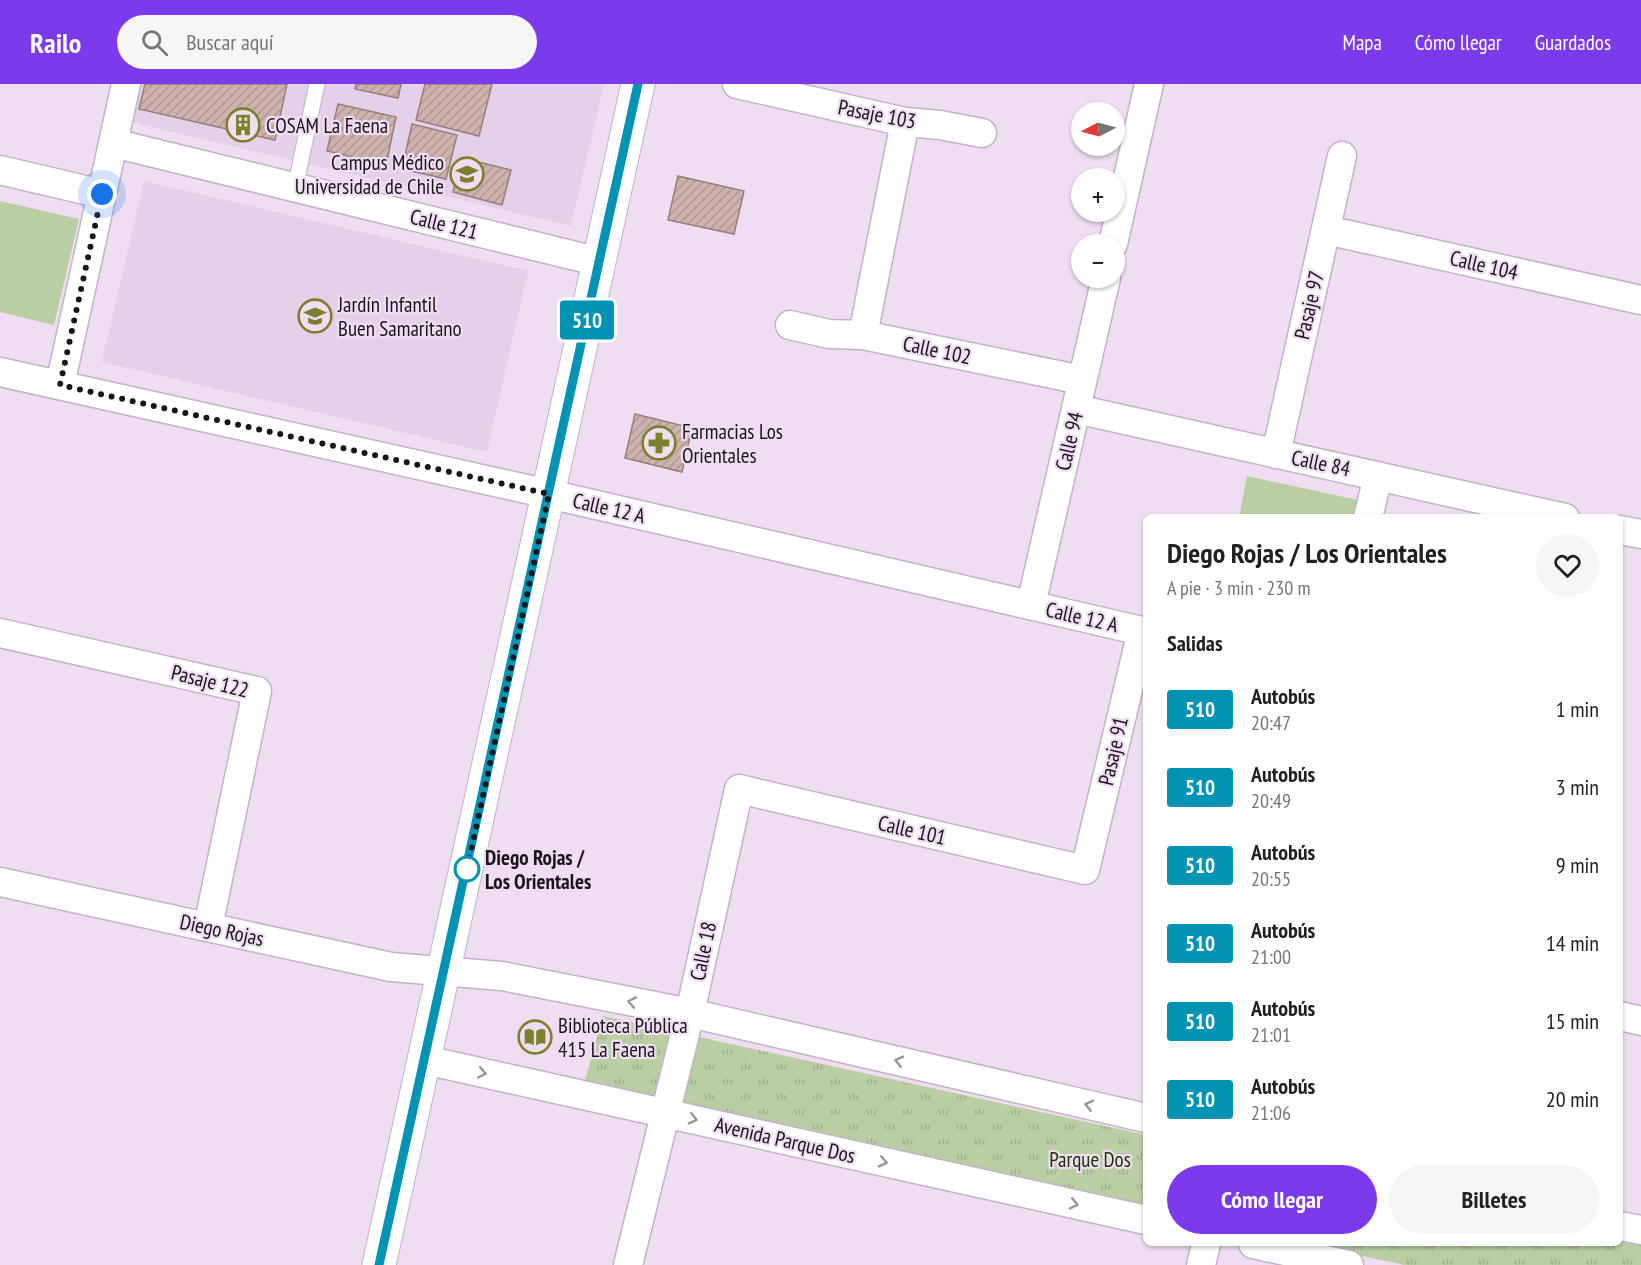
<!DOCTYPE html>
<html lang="es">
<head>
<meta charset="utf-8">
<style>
	body { margin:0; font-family:"PT Sans Narrow",sans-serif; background:#f6f6f6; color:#202124; height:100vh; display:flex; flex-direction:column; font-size:22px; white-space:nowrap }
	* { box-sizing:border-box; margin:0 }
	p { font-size:20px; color:#757577 }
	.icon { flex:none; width:33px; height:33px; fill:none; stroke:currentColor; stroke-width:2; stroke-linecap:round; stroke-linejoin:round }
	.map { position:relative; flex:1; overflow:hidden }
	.side { position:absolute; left:1143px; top:430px; width:480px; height:732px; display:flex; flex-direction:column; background:#fff; border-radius:9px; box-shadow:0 2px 4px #0004 }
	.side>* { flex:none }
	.badge { padding:0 12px; border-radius:4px; font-size:21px; line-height:39px }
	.needle { width:39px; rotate:264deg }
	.controls { position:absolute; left:1071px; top:18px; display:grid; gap:12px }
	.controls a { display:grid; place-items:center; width:54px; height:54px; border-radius:50%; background:#fff; box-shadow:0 2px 4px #0004; font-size:30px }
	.you { position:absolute; width:30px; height:30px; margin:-15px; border:4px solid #fff; border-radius:50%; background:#1a73e8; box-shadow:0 0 0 9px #1a73e833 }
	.map>.badge { position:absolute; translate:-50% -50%; box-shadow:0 0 0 3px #fff }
	h2 { padding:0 24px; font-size:22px; line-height:54px }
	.round { display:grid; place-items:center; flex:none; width:63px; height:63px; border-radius:32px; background:#f6f6f6 }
	.headline { display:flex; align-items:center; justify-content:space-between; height:102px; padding:0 24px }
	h1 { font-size:28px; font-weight:700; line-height:45px }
	.cta { display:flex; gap:12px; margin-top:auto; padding:12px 24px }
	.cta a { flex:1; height:69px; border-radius:36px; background:#7c3aed; color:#fff; font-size:24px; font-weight:700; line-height:69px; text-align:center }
	.cta a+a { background:#f6f6f6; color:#202124 }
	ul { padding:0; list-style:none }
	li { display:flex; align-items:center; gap:18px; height:78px; padding:0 24px }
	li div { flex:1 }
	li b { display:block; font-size:22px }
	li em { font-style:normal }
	li .badge { min-width:66px; font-weight:700; text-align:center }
	header { display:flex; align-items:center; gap:36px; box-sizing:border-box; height:84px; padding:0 30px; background:#7c3aed; color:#fff }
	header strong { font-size:28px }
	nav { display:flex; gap:33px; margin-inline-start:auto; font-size:21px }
	.search { width:420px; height:54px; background:#f6f6f6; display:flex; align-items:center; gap:15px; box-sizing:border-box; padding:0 21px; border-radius:33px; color:#757577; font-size:22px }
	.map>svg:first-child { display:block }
</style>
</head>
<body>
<header>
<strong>Railo</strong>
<div class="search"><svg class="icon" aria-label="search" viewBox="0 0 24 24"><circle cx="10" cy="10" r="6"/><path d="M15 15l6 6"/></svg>Buscar aquí</div>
<nav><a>Mapa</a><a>Cómo llegar</a><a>Guardados</a></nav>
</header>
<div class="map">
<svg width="1641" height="1181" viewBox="0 0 1641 1181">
	<defs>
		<pattern id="park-tufts" width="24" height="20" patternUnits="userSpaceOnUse" patternTransform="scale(1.5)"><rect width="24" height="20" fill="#bacea4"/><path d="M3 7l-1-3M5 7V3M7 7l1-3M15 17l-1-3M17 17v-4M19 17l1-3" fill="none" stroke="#9fb08d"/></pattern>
		<pattern id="building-hatch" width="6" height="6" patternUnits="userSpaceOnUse" patternTransform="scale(1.5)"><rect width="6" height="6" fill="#cdb2ae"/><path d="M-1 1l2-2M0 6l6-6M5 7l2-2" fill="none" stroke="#af9895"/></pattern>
	</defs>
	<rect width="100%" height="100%" fill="#efdef2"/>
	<path fill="#e5d0e9" d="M138 0H604L571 142 130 38Z
		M144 97 528 187 487 368 102 278Z"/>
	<path fill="url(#park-tufts)" d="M603 932 1146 1051V1124L584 1000Z
		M1620 1155 1641 1159V1181H1404L1307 1160H1620Z"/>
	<path fill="#bacea4" d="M0 117 79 135 54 241 0 228Z
		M1247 392 1358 416 1354 433 1239 434Z"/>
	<path fill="url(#building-hatch)" stroke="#977e7a" stroke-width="1.5" d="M145 0H287L275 56 139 25Z
		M356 0H401L398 14 355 5Z
		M425 0H492L479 52 416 36Z
		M338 20 396 33 386 81 327 67Z
		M412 40 457 51 446 95 402 85Z
		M462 74 511 86 502 121 453 108Z
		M678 92 744 107 734 150 668 136Z
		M635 330 692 344 682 388 625 374Z"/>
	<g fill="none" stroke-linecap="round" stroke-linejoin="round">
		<g stroke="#c1b2c5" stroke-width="17">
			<path id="service" d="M295 104 317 0"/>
		</g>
		<g stroke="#c1b2c5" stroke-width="31">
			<path id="minor" d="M737 0 905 38 940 41 982 49
				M113 59 600 178
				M0 86 102 110
				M1326 146 1641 216
				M1113 160 1149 0
				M790 241 829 250 863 251 1082 296
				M863 251 905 38
				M0 288 549 410 1146 548
				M60 301 126 0
				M1076 325 1565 434
				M1276 370 1342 72
				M1368 434 1378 392
				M1620 446 1641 450
				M1031 521 1106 194
				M0 549 257 607 208 843
				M0 798 391 883 502 892 690 929 1146 1034
				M1620 932 1641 937
				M425 976 1146 1136
				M1620 1142 1641 1146
				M1253 1160 1349 1181
				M628 1181 690 929 739 705 1085 786 1142 547
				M1201 1181 1206 1160"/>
		</g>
		<g stroke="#c1b2c5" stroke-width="35">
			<path id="secondary" d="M379 1181 638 0"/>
		</g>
		<use href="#service" stroke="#fff" stroke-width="15"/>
		<use href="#minor" stroke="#fff" stroke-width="28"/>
		<use href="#secondary" stroke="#fff" stroke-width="33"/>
	</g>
	<defs><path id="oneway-chevron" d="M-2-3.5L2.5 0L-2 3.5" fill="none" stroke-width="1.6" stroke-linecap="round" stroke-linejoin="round" transform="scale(1.5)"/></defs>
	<g stroke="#989598">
		<use href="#oneway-chevron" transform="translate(632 918) rotate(-169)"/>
		<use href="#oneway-chevron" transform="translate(899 977) rotate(-167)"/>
		<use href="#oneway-chevron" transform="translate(482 989) rotate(12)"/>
		<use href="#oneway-chevron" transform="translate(1089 1021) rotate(-167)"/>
		<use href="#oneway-chevron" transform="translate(693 1035) rotate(13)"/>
		<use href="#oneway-chevron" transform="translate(883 1078) rotate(13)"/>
		<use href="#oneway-chevron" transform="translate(1074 1120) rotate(13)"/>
	</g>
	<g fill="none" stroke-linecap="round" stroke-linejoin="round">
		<g stroke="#fff" stroke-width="14">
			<path id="line" d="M379 1181 638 0"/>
		</g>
		<use href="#line" stroke="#0093b3" stroke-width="9"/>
		<path stroke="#1a141b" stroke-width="6" stroke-dasharray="0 10.8" d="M102 110 60 301 549 410 467 785"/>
	</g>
	<defs>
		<g id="building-ring" transform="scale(1.725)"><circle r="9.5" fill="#efdef2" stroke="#7a802b" stroke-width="1.5"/><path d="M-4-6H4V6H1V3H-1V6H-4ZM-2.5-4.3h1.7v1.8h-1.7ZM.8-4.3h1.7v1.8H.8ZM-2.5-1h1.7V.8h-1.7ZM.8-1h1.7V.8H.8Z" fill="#7a802b"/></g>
		<g id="university-ring" transform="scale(1.725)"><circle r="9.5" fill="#efdef2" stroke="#7a802b" stroke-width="1.5"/><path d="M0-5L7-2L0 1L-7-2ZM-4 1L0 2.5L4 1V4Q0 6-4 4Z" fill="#7a802b"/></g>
		<g id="school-ring" transform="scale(1.725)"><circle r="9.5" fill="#efdef2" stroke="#7a802b" stroke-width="1.5"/><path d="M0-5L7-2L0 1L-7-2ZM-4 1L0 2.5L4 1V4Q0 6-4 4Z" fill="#7a802b"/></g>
		<g id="pharmacy-ring" transform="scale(1.725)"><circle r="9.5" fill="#efdef2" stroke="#7a802b" stroke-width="1.5"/><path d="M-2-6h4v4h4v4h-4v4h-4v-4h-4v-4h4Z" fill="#7a802b"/></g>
		<g id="library-ring" transform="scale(1.725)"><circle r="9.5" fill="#efdef2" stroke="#7a802b" stroke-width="1.5"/><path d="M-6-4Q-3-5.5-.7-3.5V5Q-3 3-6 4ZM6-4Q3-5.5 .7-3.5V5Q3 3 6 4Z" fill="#7a802b"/></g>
	</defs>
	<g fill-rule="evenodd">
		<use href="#building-ring" x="243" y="41"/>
		<use href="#university-ring" x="467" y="90"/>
		<use href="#school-ring" x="315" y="232"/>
		<use href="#pharmacy-ring" x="659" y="359"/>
		<use href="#library-ring" x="535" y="953"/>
	</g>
	<circle fill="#fff" stroke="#0093b3" stroke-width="3" cx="467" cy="785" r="12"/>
	<g text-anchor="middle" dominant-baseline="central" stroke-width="4.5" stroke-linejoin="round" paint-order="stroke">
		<g font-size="21" fill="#1a141b" stroke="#efdef2">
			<text transform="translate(877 30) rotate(11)">Pasaje 103</text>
			<text transform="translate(444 140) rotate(14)">Calle 121</text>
			<text transform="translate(1484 181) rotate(13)">Calle 104</text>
			<text transform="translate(1309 221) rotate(-77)">Pasaje 97</text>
			<text transform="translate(937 266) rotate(12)">Calle 102</text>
			<text transform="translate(1069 357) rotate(-77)">Calle 94</text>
			<text transform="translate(1321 379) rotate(12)">Calle 84</text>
			<text transform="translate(609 424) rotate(13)">Calle 12 A</text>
			<text transform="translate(1082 533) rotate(13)">Calle 12 A</text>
			<text transform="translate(210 597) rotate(14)">Pasaje 122</text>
			<text transform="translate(1113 667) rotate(-77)">Pasaje 91</text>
			<text transform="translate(912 746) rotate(13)">Calle 101</text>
			<text transform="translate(222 846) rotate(12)">Diego Rojas</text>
			<text transform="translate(703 867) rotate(-78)">Calle 18</text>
			<text transform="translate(785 1056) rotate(13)">Avenida Parque Dos</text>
		</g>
		<g font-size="21" fill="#1a141b" stroke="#efdef2" text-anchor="start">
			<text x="266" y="41">COSAM La Faena</text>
			<text x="444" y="78" text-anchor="end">Campus Médico<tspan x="444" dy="24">Universidad de Chile</tspan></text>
			<text x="338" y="220">Jardín Infantil<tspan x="338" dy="24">Buen Samaritano</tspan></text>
			<text x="682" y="347">Farmacias Los<tspan x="682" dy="24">Orientales</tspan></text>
			<text x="558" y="941">Biblioteca Pública<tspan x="558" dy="24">415 La Faena</tspan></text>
		</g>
		<g font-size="21" font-weight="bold" fill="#1a141b" stroke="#efdef2" text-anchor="start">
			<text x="485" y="773">Diego Rojas /<tspan x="485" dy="24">Los Orientales</tspan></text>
		</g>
		<g font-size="21" fill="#213301" stroke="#efdef2">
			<text x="1090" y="1075">Parque Dos</text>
		</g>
	</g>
</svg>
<div class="controls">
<a><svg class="needle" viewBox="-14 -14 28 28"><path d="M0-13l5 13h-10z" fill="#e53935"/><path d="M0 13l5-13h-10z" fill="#757577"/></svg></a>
<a>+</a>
<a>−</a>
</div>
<div class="you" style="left:102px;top:110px"></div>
<b class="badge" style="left:587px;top:236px;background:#0093b3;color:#fff">510</b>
<section class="side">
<div class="headline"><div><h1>Diego Rojas / Los Orientales</h1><p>A pie · 3 min · 230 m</p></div><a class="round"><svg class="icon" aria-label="heart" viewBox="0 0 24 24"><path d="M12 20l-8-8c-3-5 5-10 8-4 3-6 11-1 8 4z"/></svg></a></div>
<h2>Salidas</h2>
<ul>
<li><span class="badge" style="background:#0093b3;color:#fff">510</span><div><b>Autobús</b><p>20:47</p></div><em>1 min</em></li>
<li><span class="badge" style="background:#0093b3;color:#fff">510</span><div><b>Autobús</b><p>20:49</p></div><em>3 min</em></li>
<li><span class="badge" style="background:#0093b3;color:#fff">510</span><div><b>Autobús</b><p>20:55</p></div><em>9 min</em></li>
<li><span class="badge" style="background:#0093b3;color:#fff">510</span><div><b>Autobús</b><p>21:00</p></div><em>14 min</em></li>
<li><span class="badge" style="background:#0093b3;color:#fff">510</span><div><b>Autobús</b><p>21:01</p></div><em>15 min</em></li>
<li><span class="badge" style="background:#0093b3;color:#fff">510</span><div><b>Autobús</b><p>21:06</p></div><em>20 min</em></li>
</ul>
<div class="cta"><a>Cómo llegar</a><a>Billetes</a></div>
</section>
</div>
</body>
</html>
